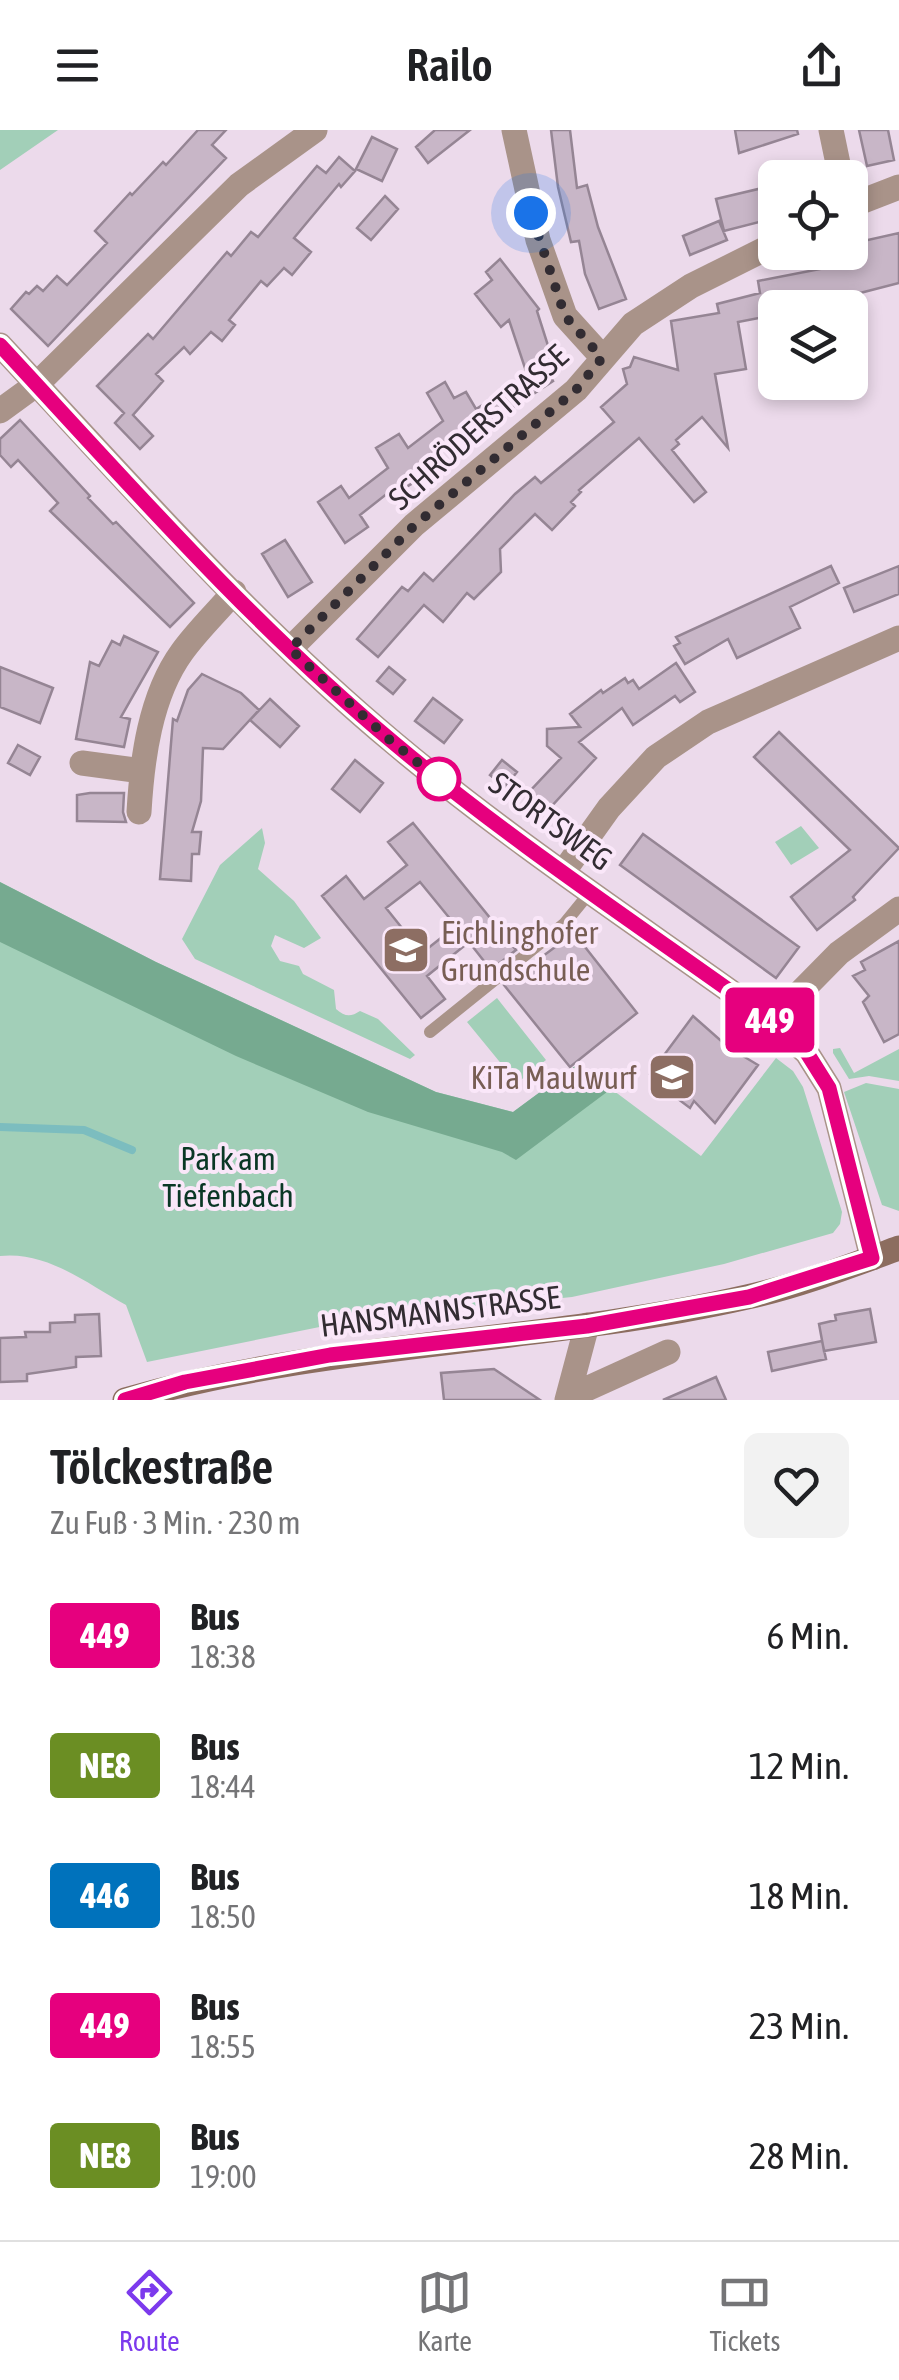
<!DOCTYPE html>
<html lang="de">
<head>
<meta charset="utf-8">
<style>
	body { margin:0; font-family:"Asap Condensed",sans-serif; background:#f2f2f2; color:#202124; height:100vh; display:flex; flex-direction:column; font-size:38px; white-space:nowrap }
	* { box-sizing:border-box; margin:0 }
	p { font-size:32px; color:#757577 }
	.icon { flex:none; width:55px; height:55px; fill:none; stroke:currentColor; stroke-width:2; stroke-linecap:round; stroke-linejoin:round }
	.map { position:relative; height:1270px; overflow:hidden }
	.sheet { display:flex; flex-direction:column; background:#fff; flex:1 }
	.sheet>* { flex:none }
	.badge { padding:0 20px; border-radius:8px; font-size:35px; line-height:65px }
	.tools { position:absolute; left:758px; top:30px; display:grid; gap:20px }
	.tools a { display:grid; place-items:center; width:110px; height:110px; border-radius:15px; background:#fff; box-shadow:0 5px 15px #0003; font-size:50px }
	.you { position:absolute; width:50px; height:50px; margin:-25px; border:8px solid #fff; border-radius:50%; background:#1a73e8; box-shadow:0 0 0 15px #1a73e833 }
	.map>.badge { position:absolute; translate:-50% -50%; box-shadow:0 0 0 5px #fff }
	.round { display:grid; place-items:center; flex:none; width:105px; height:105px; border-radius:15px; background:#f2f2f2 }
	.head { display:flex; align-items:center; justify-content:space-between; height:170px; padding:0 50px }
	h1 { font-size:48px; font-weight:600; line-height:75px }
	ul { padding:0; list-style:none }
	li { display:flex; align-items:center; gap:30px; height:130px; padding:0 50px }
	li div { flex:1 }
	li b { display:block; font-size:38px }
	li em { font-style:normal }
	li .badge { min-width:110px; font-weight:700; text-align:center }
	header { display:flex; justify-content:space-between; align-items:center; height:130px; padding:0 50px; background:#fff; font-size:45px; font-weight:600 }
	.menu { display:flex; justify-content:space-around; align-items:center; height:140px; border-top:2px solid #e0e0e0; background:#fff; font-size:28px; color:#757577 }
	.menu a { display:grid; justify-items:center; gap:5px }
	.menu .active { color:#7c3aed }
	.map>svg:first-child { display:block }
</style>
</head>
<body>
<header><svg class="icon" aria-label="menu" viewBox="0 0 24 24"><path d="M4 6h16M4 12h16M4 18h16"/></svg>Railo<svg class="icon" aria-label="share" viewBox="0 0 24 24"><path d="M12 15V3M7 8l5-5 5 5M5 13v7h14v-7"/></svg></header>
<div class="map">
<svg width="899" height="1270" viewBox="0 0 899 1270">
	<rect width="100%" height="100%" fill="#ecdaeb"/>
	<path fill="#a2cfb8" d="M0 0H58L0 40Z
		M801 696 819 718 791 735 775 712Z
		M262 698 265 713 258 739 294 771 321 808 304 818 275 805 271 816 280 831 299 836 303 844 334 860 336 879C345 887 351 887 360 881L378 889 415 925 410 929 195 829 182 809 220 735Z
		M0 752 156 832 436 962 513 982 578 934 701 1026 776 928 793 941 803 957 842 1082 840 1094 833 1103 724 1134 572 1167 364 1188 147 1232 126 1175C86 1153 47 1121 0 1126Z
		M497 868 546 930 517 953 467 892Z
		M840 918 854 943 899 919V951L869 946 849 949 833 923V919Z
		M866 953 899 959V1081L882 1075 844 962Z"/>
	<path fill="#76aa90" d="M0 752 156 832 436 962 513 982 578 934 611 959 516 1030 502 1022 368 982 236 926 0 812Z"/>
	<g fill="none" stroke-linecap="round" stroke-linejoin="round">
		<path stroke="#7cbdbf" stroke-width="8" d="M0 997 84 1000 132 1020"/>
	</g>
	<path fill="#c8b6c7" stroke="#958594" stroke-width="2.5" fill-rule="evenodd" d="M198 0H226L212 15 226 28 48 216 11 179 26 162 29 164 37 156 43 161 57 146 67 155 107 113 95 101 130 63 132 65 163 32 166 35Z
		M435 0H470L428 33 416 17Z
		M551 0H570L577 58 587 55 598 97 626 169 599 179 585 144 579 111 571 112 558 57Z
		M735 0H797L798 4 739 23Z
		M859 0H888L894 30 867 36Z
		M372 7 397 19 382 51 356 39Z
		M339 27 355 41 341 57 339 54 294 108 311 122 292 145 284 138 267 156 261 151 229 190 235 195 222 211 211 202 190 224 184 217 156 244 163 251 133 285 153 306 140 319 115 293 124 283 97 256 148 204 153 209 227 122 231 126 251 102 258 107 317 36 326 43Z
		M775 55V88L724 101 716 69Z
		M385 66 398 79 371 110 357 98Z
		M719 91 727 110 690 125 683 106Z
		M899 103V153L837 169 840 178H775V185L738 192 746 239 715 244 728 318 702 287 676 310 679 314 672 320 706 362 694 372 639 308 579 360 581 362 571 372 575 376 552 400 535 384 500 419 501 442 474 469 467 463 443 492 424 475 378 527 357 509 402 457 408 461 424 443 433 451 515 364 535 347 541 353 614 292 601 277 627 254 623 239 630 237 634 227 678 240 671 191 719 183 717 174 760 163 758 151 825 138 790 128 791 122H850V114Z
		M500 129 539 179 537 181 557 244 550 246 553 251 504 283 461 307 459 304 418 334 425 346 401 360 398 355 360 385 368 397 345 413 318 372 341 356 349 368 388 338 376 318 399 304 408 318 443 291 427 263 445 252 454 268 466 262 476 279 528 247 509 190 501 197 475 164 492 150 486 142Z
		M20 290 90 366 88 368 113 394 116 392 194 473 170 497 50 381 58 373 18 330 11 337 0 325V309Z
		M285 410 312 452 288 467 262 424Z
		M831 436 839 453 790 477 800 498 737 528 728 509 685 534 674 516 680 513 676 507Z
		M899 436V464L854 482 844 458Z
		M124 506 158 522 121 587 130 589 124 617 76 609 90 532 99 536 112 511 120 515Z
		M676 533 695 562 680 572 675 566 633 595 622 578 579 612 596 628 549 679 530 661 561 628 547 616V599L580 597 570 584 601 560 603 563 625 548 628 553 633 550 639 559Z
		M0 537 53 558 40 593 0 577Z
		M389 537 405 550 393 564 377 551Z
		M202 544 241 563 259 580 223 619 203 618 201 671 192 702H201L199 724H192L191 751 160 749 173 589 177 591 188 560Z
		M433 568 462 590 444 613 415 591Z
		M270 569 299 596 280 617 250 590Z
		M779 602 899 718 853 767 855 770 817 800 791 767 850 720 754 627Z
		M18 615 40 627 30 645 8 633Z
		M355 630 383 653 360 682 332 659Z
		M502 630 517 642 505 657 490 645Z
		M90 663H124L123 682 126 692 77 691V665Z
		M413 693 516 820 491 840 469 812 427 846 445 869 421 888 322 766 346 746 364 769 407 735 388 712ZM420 752 456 796 422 823 386 778Z
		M643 704 799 817 776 848 620 735Z
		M574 803 637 883 570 937 504 855Z
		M899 811V904L884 912 863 872 869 866 853 846 865 840 861 832Z
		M693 886 728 917 758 935 715 993 694 971 690 978 670 963 676 958 650 944Z
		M870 1179 876 1212 824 1221 819 1194 836 1190 835 1185Z
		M99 1184 101 1226 76 1227V1237L27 1244V1251L0 1252V1208L26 1207 25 1202H50V1193L75 1192V1185Z
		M822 1211 826 1229 772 1241 768 1222Z
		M494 1239 540 1270H444L441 1243Z
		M716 1247 726 1270H663Z"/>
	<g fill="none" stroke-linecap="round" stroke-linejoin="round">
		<path stroke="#a99389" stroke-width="12" d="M430 902 564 794 591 761"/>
		<path stroke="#a99389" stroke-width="25" d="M514 0 538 110 565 186 603 228
			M831 0 841 48
			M850 76 899 57
			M0 215C127 351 251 494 394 613 513 713 646 800 772 891L807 923 829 958 872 1128
			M0 281 37 254 239 55 315 0
			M290 519 414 395 576 260 633 194 691 156 775 114
			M82 633 142 641
			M139 682C142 630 150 566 182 522 197 501 217 482 234 462
			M564 741 609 678 656 627 708 592 899 508
			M772 891 839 823 899 779
			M569 1267 668 1222
			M567 1270 587 1195"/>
		<path stroke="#8c6d5f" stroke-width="25" d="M125 1270C328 1211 542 1214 747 1167 798 1156 850 1136 899 1118"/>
	</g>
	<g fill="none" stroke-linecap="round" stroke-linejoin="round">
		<g stroke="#fff" stroke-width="22">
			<path id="line" d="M0 215C126 351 251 494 394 613 513 713 646 800 772 891L807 923 829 958 872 1128 749 1167 587 1196 330 1225 185 1252 125 1270"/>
		</g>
		<use href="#line" stroke="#e6007e" stroke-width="15"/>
		<path stroke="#322c32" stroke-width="10" stroke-dasharray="0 18" d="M439 649 442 652 391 611 290 519 414 396 576 260 602 228 565 186 531 83"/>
	</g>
	<defs>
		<g id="school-square" transform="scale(2.5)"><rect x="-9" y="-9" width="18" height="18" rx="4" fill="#8d6e63" stroke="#fae7f9"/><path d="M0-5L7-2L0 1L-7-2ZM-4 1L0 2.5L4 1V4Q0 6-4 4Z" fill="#fff"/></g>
	</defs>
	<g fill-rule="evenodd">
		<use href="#school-square" x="406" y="820"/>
		<use href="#school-square" x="672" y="947"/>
	</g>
	<circle fill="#fff" stroke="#e6007e" stroke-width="5" cx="439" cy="649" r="20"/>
	<g text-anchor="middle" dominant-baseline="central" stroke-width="8" stroke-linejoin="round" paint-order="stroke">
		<g font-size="32" fill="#322c32" stroke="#fae7f9">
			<text transform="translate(478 297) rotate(-42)">SCHRÖDERSTRASSE</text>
			<text transform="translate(551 691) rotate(36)">STORTSWEG</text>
			<text transform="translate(440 1181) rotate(-7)">HANSMANNSTRASSE</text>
		</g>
		<g font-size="32" fill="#785e54" stroke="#fae7f9" text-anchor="start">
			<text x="441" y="802">Eichlinghofer<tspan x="441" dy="37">Grundschule</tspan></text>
			<text x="637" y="947" text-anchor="end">KiTa Maulwurf</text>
		</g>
		<g font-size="32" fill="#0a3725" stroke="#fae7f9">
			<text x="228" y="1028">Park am<tspan x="228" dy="37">Tiefenbach</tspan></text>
		</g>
	</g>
</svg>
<div class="tools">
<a><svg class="icon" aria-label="locate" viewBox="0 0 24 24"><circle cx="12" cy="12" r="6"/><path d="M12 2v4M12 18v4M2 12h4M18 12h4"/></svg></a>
<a><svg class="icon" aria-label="layers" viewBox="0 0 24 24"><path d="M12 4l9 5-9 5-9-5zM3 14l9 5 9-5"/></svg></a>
</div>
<div class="you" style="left:531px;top:83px"></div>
<b class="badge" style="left:770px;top:890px;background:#e6007e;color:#fff">449</b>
</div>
<section class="sheet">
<div class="head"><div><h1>Tölckestraße</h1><p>Zu Fuß · 3 Min. · 230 m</p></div><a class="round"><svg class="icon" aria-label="heart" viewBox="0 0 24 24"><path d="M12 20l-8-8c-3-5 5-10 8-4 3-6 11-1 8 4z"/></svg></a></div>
<ul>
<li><span class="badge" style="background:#e6007e;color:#fff">449</span><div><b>Bus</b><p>18:38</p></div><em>6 Min.</em></li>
<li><span class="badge" style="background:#6b8e23;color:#fff">NE8</span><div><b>Bus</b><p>18:44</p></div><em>12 Min.</em></li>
<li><span class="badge" style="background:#0072bc;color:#fff">446</span><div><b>Bus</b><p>18:50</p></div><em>18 Min.</em></li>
<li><span class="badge" style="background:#e6007e;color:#fff">449</span><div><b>Bus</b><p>18:55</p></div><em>23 Min.</em></li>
<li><span class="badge" style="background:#6b8e23;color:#fff">NE8</span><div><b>Bus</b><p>19:00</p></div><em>28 Min.</em></li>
</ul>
</section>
<nav class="menu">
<a class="active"><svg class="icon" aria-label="directions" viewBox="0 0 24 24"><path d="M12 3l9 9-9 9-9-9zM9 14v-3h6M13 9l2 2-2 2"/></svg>Route</a>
<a><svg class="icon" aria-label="map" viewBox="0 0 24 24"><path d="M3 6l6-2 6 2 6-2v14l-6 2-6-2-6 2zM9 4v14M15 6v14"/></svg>Karte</a>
<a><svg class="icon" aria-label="tickets" viewBox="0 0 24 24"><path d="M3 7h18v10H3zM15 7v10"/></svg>Tickets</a>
</nav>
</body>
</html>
